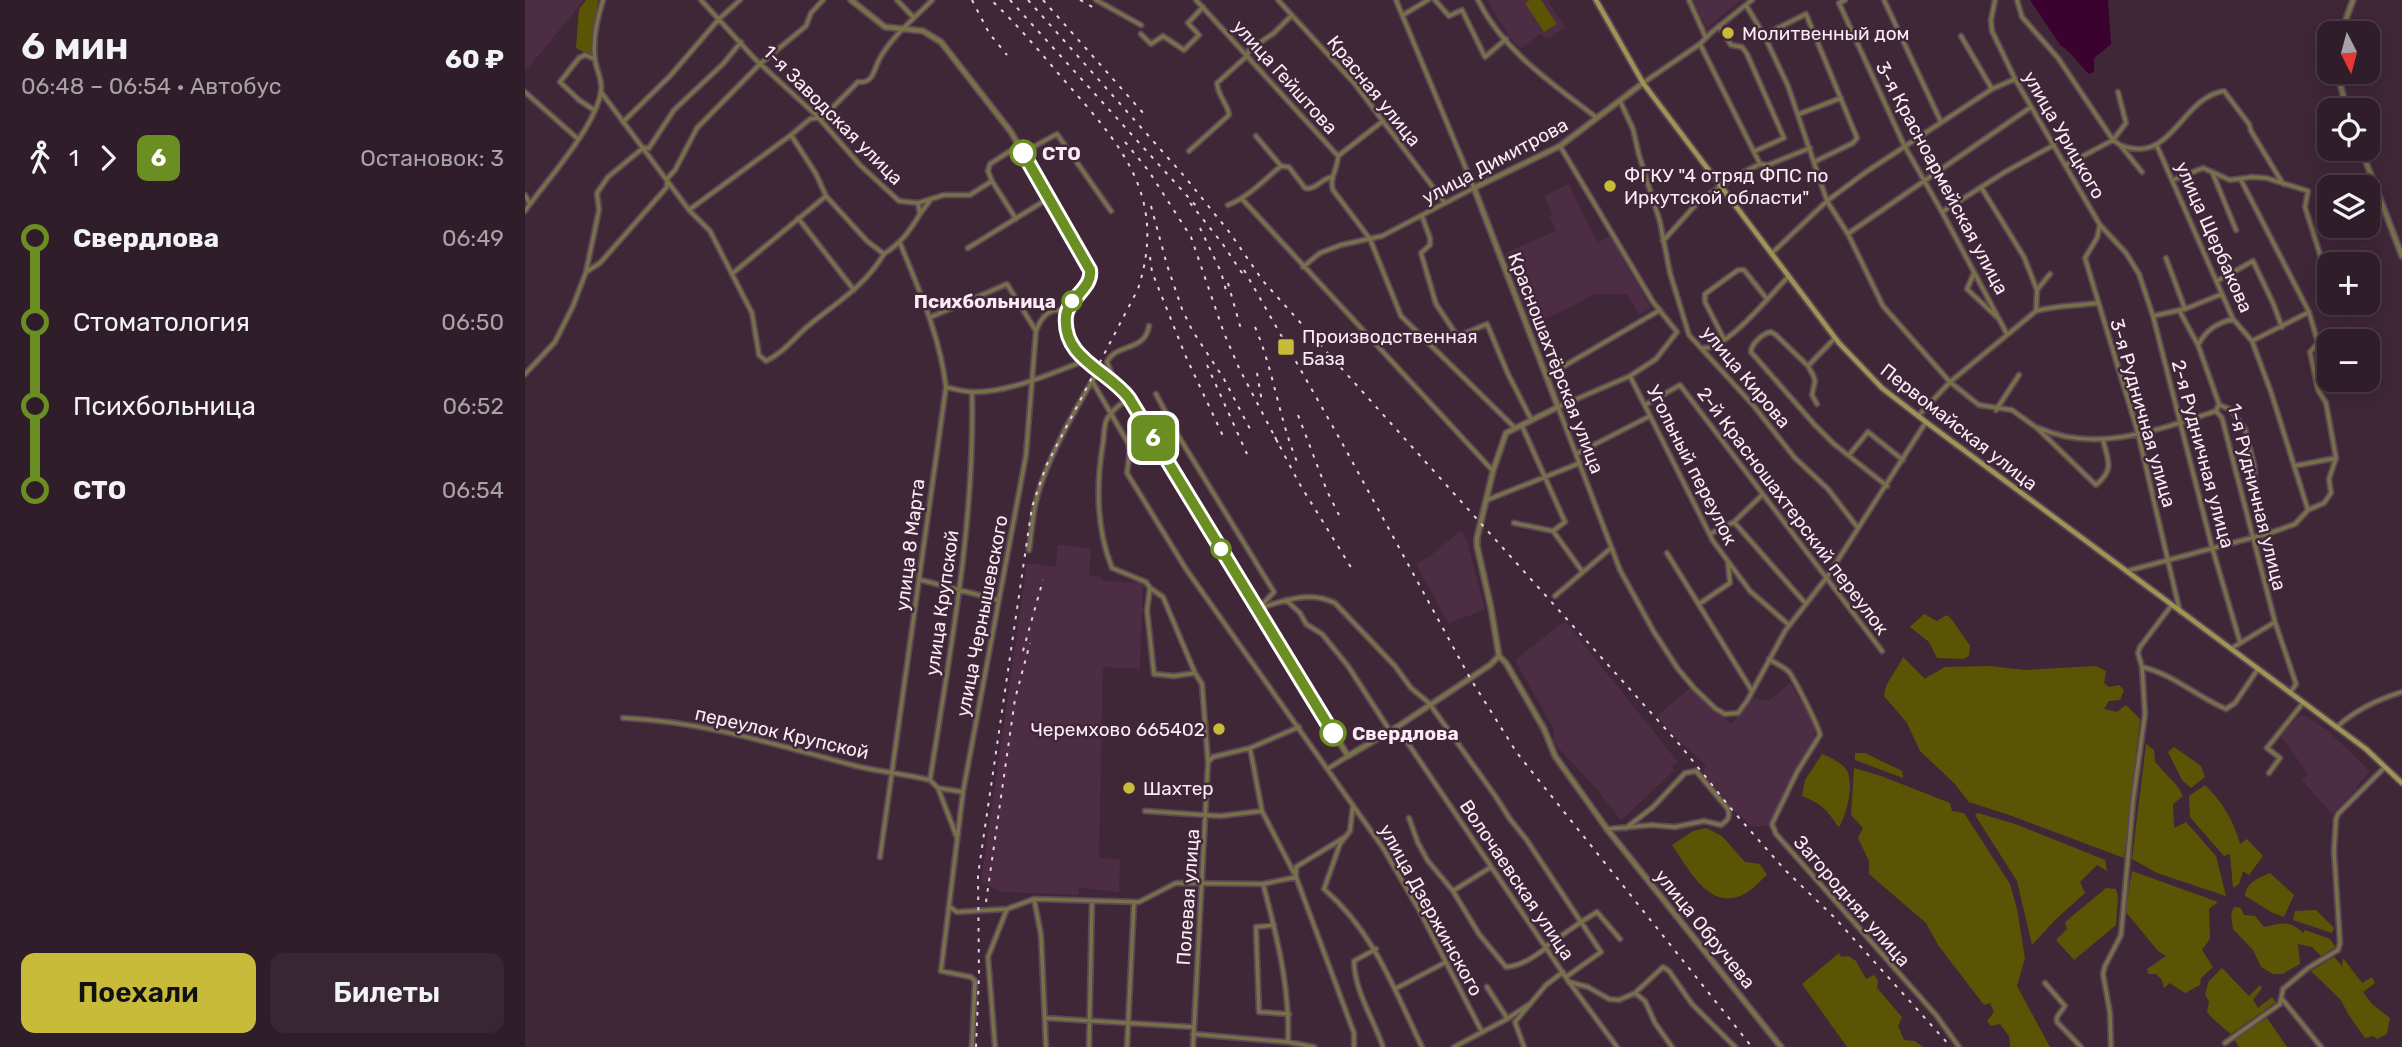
<!DOCTYPE html>
<html lang="ru">
<head>
<meta charset="utf-8">
<style>
	body { margin:0; font-family:Rubik,sans-serif; background:#382632; color:#f1f3f6; height:100vh; display:flex; flex-direction:column; font-size:26px; white-space:nowrap }
	* { box-sizing:border-box; margin:0 }
	p { font-size:23px; color:#a8a2a8 }
	.icon { flex:none; width:38px; height:38px; fill:none; stroke:currentColor; stroke-width:2; stroke-linecap:round; stroke-linejoin:round }
	.map { position:relative; flex:1; overflow:hidden }
	.drawer { display:flex; flex-direction:column; background:#301d2a; width:525px }
	.drawer>* { flex:none }
	.badge { padding:0 14px; border-radius:10px; font-size:24px; line-height:46px }
	.needle { width:46px; rotate:174deg }
	.buttons { position:absolute; left:1792px; top:21px; display:grid; gap:14px }
	.buttons a { display:grid; place-items:center; width:63px; height:63px; border-radius:14px; background:#301d2a; box-shadow:0 4px 18px #0003,0 0 0 2px #4b3b47; font-size:35px }
	.map>.badge { position:absolute; translate:-50% -50%; box-shadow:0 0 0 4px #fff }
	.legs { display:flex; align-items:center; gap:10px; height:77px; padding:0 21px; font-size:23px }
	.legs p { margin-inline-start:auto }
	.overview { display:flex; align-items:center; justify-content:space-between; height:119px; padding:0 21px }
	h1 { font-size:38px; font-weight:600; line-height:52px }
	.button { display:flex; gap:14px; margin-top:auto; padding:14px 21px }
	.button a { flex:1; height:80px; border-radius:14px; background:#c9bb3a; color:#111; font-size:28px; font-weight:600; line-height:80px; text-align:center }
	.button a+a { background:#382632; color:#f1f3f6 }
	ul { padding:0 21px; list-style:none }
	li { display:flex; align-items:center; gap:24px; height:84px; font-size:26px }
	li i { display:grid; place-items:center; width:10px; height:100%; margin:0 9px; background:currentColor }
	li i::after { content:''; width:18px; height:18px; margin:-9px; border:5px solid; border-radius:50%; background:#301d2a }
	li p { margin-inline-start:auto }
	li:first-child i { background:linear-gradient(#0000 50%,currentColor 0) }
	li:last-child i { background:linear-gradient(currentColor 50%,#0000 0) }
	main { display:flex; flex:1; min-height:0 }
	.map>svg:first-child { display:block }
</style>
</head>
<body>
<main>
<section class="drawer">
<div class="overview"><div><h1>6 мин</h1><p>06:48 – 06:54 · Автобус</p></div><b>60 ₽</b></div>
<div class="legs"><svg class="icon" aria-label="walk" viewBox="0 0 24 24"><circle cx="13" cy="4" r="2"/><path d="M13 8l-2 6 4 7M11 14l-3 7M7 12l3-4h3l4 4"/></svg>1<svg class="icon" aria-label="forward" viewBox="0 0 24 24"><path d="M9 5l7 7-7 7"/></svg><b class="badge" style="background:#6b8e23;color:#fff">6</b><p>Остановок: 3</p></div>
<ul>
<li><i style="color:#6b8e23"></i><b>Свердлова</b><p>06:49</p></li>
<li><i style="color:#6b8e23"></i><span>Стоматология</span><p>06:50</p></li>
<li><i style="color:#6b8e23"></i><span>Психбольница</span><p>06:52</p></li>
<li><i style="color:#6b8e23"></i><b>СТО</b><p>06:54</p></li>
</ul>
<div class="button"><a>Поехали</a><a>Билеты</a></div>
</section>
<div class="map">
<svg width="1877" height="1047" viewBox="0 0 1877 1047">
	<rect width="100%" height="100%" fill="#402738"/>
	<path fill="#4c2d43" d="M0 0H59L0 72Z
		M962 0H1022L1040 27 1025 38H1021L1015 34 996 48 983 35Z
		M1168 0H1216L1182 28Z
		M1044 184 1072 242 1085 236 1126 308 1114 315 1102 294H1068L1050 305 1006 325 980 253 1031 231 1025 217 1028 214 1019 196Z
		M934 532H938L943 544 960 610 923 623 891 564 905 556Z
		M533 545 566 548 564 576 576 577 578 581 618 583 615 669 578 667 574 858 595 859 594 892 554 888 553 895 477 892 456 882 502 563 531 567Z
		M1040 621 1153 762 1147 767 1149 771 1096 820 1070 787 1028 742 1029 729 990 660Z
		M1265 683 1290 725 1289 740 1243 825 1228 827 1209 811 1178 771 1181 765 1150 737 1132 716 1165 688 1206 724 1228 698 1243 701Z
		M1775 716H1781L1802 730 1845 771 1833 784 1832 789 1807 814 1777 780 1783 774 1755 735Z"/>
	<path fill="#5c5405" d="M61 0H73L66 56 51 48 54 9Z
		M1005 0H1016L1032 24 1019 32 1000 3Z
		M1399 614 1412 621 1422 615C1431 622 1436 635 1445 645L1444 656 1438 659 1412 658 1404 642 1385 627Z
		M1378 657 1400 679C1406 673 1413 673 1419 667L1464 666 1500 670 1571 666 1581 671 1579 683 1584 687 1594 685 1599 690 1595 700 1584 701 1579 709 1592 712 1601 705 1615 719 1599 858 1487 816 1444 802 1429 783 1395 751 1382 723 1359 696C1360 681 1372 671 1378 657Z
		M1621 744 1629 750 1630 762 1653 787 1658 796 1648 804 1649 828 1661 822 1691 856 1701 896 1632 873 1607 859Z
		M1649 747 1676 766 1680 777 1666 788 1657 780 1643 752Z
		M1330 753H1340L1377 771 1378 778 1330 760Z
		M1297 754C1306 758 1319 763 1323 773 1328 789 1322 813 1314 827 1309 822 1308 818 1303 813 1296 804 1287 800 1277 796L1280 780Z
		M1329 768 1356 776 1425 803 1427 811 1439 813 1485 884 1492 909 1500 958 1492 986 1525 1047H1485L1484 1036 1475 1024 1466 1026 1462 1021 1469 1012 1465 1003 1459 1005 1413 945 1401 923 1344 874V861L1333 838 1338 828 1326 815Z
		M1680 785C1698 803 1708 819 1715 844L1722 839 1738 856 1724 875 1718 871 1714 884 1708 888 1705 854 1699 856 1665 817 1664 796Z
		M1453 813 1493 825 1580 860 1582 871 1572 865 1555 882 1560 893 1531 919 1507 945 1492 881 1450 815Z
		M1181 828 1197 836 1220 862 1235 864 1242 875C1235 881 1228 889 1221 893 1185 914 1164 869 1147 845L1168 831Z
		M1607 871 1693 902 1684 909 1685 939 1677 950 1688 967 1676 978 1675 985 1660 993 1645 983 1639 988 1637 980 1631 974H1623L1622 969 1641 956 1633 951 1600 911Z
		M1745 873 1769 895 1759 917 1748 913 1720 896C1721 882 1734 878 1745 873Z
		M1581 888 1591 889 1593 896 1591 925 1549 960 1531 940 1542 929 1540 922Z
		M1709 907 1716 908 1719 915 1730 916 1739 927C1755 924 1765 919 1778 933L1780 930 1805 939 1810 947 1796 956 1787 947 1773 944 1775 964 1757 974H1748L1736 967 1728 950 1708 929 1706 914Z
		M1791 910 1809 928 1807 933 1768 920 1770 911Z
		M1314 953 1316 957 1323 956 1331 961 1341 979 1349 975 1353 980 1352 988 1377 1017 1373 1026 1379 1040 1390 1041 1398 1047H1322L1277 984Z
		M1809 957 1817 966 1818 958 1837 983 1847 977 1850 983 1838 992 1847 1004 1865 1018 1862 1034 1852 1039 1848 1036 1840 1038 1823 1014 1816 1000 1786 971Z
		M1697 968 1724 996 1735 985 1737 988 1728 1000 1733 1008 1747 997 1751 1002 1706 1034 1688 1019 1682 1012 1684 1002 1680 994 1684 981Z
		M1742 1018 1762 1047H1714L1709 1039Z"/>
	<path fill="#3b012f" d="M1505 0H1583L1586 44 1569 58V72L1564 74C1555 66 1545 50 1536 46Z"/>
	<g fill="none" stroke-linecap="round" stroke-linejoin="round">
		<g stroke="#5e4656" stroke-width="7">
			<path id="minor" d="M176 0 230 59 293 117 335 165 374 201 393 203 419 195H445L467 181 463 171 465 164 493 146
				M372 0 389 18
				M571 0 616 25
				M671 0 813 156C813 169 804 177 808 190L845 239 876 316 989 427
				M753 0 829 83 920 203
				M910 0 924 16 937 10 960 57 981 39
				M953 0C978 51 1028 84 1072 118
				M1164 0 1181 38
				M1320 0 1314 3 1379 145 1417 212 1482 334
				M1359 0 1416 122
				M1470 0 1466 20 1467 31 1490 79 1575 225 1601 253 1614 274 1628 316 1687 547 1715 642
				M1492 0 1497 17 1533 58 1588 140 1595 145 1617 172
				M1221 5 1239 35 1263 86 1302 201 1323 234 1358 306 1425 382 1454 405 1487 410 1512 428 1571 485C1590 469 1583 461 1578 440
				M878 15 903 0
				M1194 26 1206 45 1217 47 1222 54 1259 138 1230 151
				M616 34 626 44 638 36 659 50 674 35 663 23 678 7
				M1239 35 1281 14 1332 138 1328 143 1289 162
				M1436 36 1467 89
				M1175 44 1235 164
				M1118 83 1175 44 1187 32 1227 0
				M0 92 53 139
				M76 92 164 210 185 231 227 313 234 355 241 361C258 353 269 338 283 326 312 302 339 287 359 254
				M1095 101 1108 129 1114 155 1135 222 1145 273 1164 335 1228 405 1270 458 1303 489 1333 528
				M69 110 54 100 35 82 54 58 60 55 70 59
				M1274 114 1316 98
				M98 122 145 76 194 19 215 0
				M266 135 291 174 301 196 342 241 359 254C376 243 384 232 395 214L393 203
				M731 136 756 166 764 167 780 188C790 191 797 178 807 177
				M1595 145C1647 166 1655 98 1699 91L1724 124 1726 131 1758 184
				M1035 146 1128 302 1152 332
				M664 151 704 115C703 104 693 97 692 83L722 56 724 50 749 33 766 16
				M497 153 532 134 586 211
				M813 156 858 121
				M1541 165 1588 140 1601 123 1593 92
				M1688 174 1711 230
				M1648 180 1678 168 1705 180 1727 177 1741 178 1783 191 1780 207 1799 267
				M1716 180 1784 312 1793 343 1785 352 1793 390 1801 403 1811 458 1804 479 1806 493 1799 503 1783 510
				M467 181 491 219
				M1456 187 1499 257 1512 290 1511 311
				M0 195 5 204
				M718 200 968 471
				M703 205C722 198 739 180 756 166
				M164 210 266 135 285 119 298 117 333 82C349 83 348 71 354 60 364 39 391 17 407 0
				M0 211C21 181 71 127 76 91 78 80 71 70 70 59 67 39 72 19 78 0
				M1417 212 1480 172 1529 145
				M395 214 406 199
				M897 216 905 238V245L896 253 911 304 931 334 936 335 962 324 983 374 1006 419
				M273 218 329 290
				M1575 225 1572 238 1560 258 1613 433 1655 612
				M1324 233 1506 107
				M1138 241 1175 200 1213 175 1235 164 1243 165 1285 148
				M443 248 524 198
				M1246 254 1302 201 1341 172 1467 89 1490 79
				M1641 258 1660 309
				M778 267 795 253 816 245 857 236 949 188 871 0
				M61 272 74 210 72 193 83 177 118 148H124L149 110 198 64 216 42
				M208 273 301 196
				M1449 273 1442 289 1474 319
				M1692 281 1728 261 1748 303 1757 327
				M1512 290 1525 274
				M1654 310 1673 345 1694 404 1691 411 1697 418 1750 622 1771 684 1765 693
				M1628 316 1660 309 1697 294
				M406 317 482 284 511 331
				M1152 332 1131 359 1105 376 1033 407 1095 570 1129 632 1153 669 1169 688 1191 709 1200 714 1213 713 1222 701 1260 631 1302 577 1401 422
				M1199 339 1180 302V294L1213 270H1219L1242 299
				M1727 341 1784 312
				M1673 345C1681 330 1692 323 1708 319
				M1178 348C1202 350 1246 294 1263 277
				M1283 366 1310 338
				M0 374 30 342 48 306 61 272 75 263 142 187V179L150 170 172 128 235 64 281 26 286 13 298 0
				M1022 376 1135 310
				M1105 376 1188 541 1225 591 1264 625
				M589 380 582 362C591 343 620 352 624 326
				M567 381 603 443 605 450 602 473 661 569 858 848 893 908 957 1032
				M421 387C429 389 439 392 448 392 482 393 528 373 559 361
				M631 394 651 432 749 592 734 608
				M604 398C596 404 585 411 581 421 579 427 579 437 578 443 571 485 571 528 587 568L621 582 625 588 638 597 670 673 677 684 683 762
				M1292 404 1287 395 1290 381 1288 375 1283 366 1251 335 1246 332C1238 333 1226 344 1226 352L1289 424 1309 444 1362 486
				M1120 405 1155 385 1357 651
				M1695 405 1706 410 1720 429 1729 465 1732 508 1745 533
				M1471 410 1494 375
				M1393 416 1425 382 1511 311C1531 305 1552 306 1573 303
				M997 426 1040 522 1028 531
				M1514 428C1571 454 1635 429 1691 411
				M1051 454 1125 416
				M1324 455 1343 432 1378 460
				M1769 466 1811 458
				M962 500 1055 463
				M1209 522 1281 604
				M989 523 1028 531 1057 571
				M1185 534 1209 522 1237 495
				M504 550C506 536 507 521 510 506 518 465 551 408 573 371
				M1142 553 1227 691
				M1602 571 1745 533 1770 524 1783 510 1746 392 1727 341 1708 319 1632 146
				M396 580 473 600
				M625 588 622 610 629 674 649 676 670 673
				M1030 596 1086 548
				M761 600 775 613 781 624 797 634 823 666 865 731
				M1174 604 1205 583 1203 563
				M732 609C758 601 784 590 810 603L870 666 886 688 904 703 971 797 985 819 1001 839 1056 922 1072 912 1095 939
				M1707 648 1750 622
				M1244 659C1250 663 1259 667 1264 672 1269 678 1294 727 1295 735L1272 772 1247 824 1251 834 1411 1015 1434 1047
				M1617 667C1648 674 1672 697 1701 709L1710 703 1733 669
				M98 718C178 721 255 746 331 766 355 772 381 774 405 780 425 651 450 523 447 392
				M872 727 1044 982 1092 1047
				M1812 727C1829 711 1854 699 1877 692
				M725 748 737 811 771 877 829 1033V1047
				M804 768 823 756
				M1744 773 1755 758 1742 748 1778 703
				M405 780 413 788 438 792
				M413 788 431 835
				M828 805 825 831 815 844 799 889C849 932 869 989 897 1047
				M620 811 695 816 737 811
				M884 818 893 843 903 861 928 891 954 934 981 967C996 966 1009 957 1021 948
				M1082 829 1127 825 1150 827 1179 821 1196 825C1203 820 1205 818 1203 809L1171 771 1160 773 1128 807 1101 828
				M355 857 421 387C415 336 394 290 375 243
				M738 884C752 936 765 988 763 1042
				M928 891 966 867
				M509 899 516 935 521 1047
				M425 907 432 912 482 909 509 899 614 902 651 883 738 884 771 877V867L820 837
				M749 925 731 927 734 1012 764 1014
				M1020 947 1056 922 1076 952 1041 977
				M851 949 829 961C829 990 849 1020 858 1047
				M1044 982 1063 987 1084 999 1094 1000 1110 993 1138 967 1144 971 1167 1004 1210 1047
				M1520 983 1540 1006 1532 1017V1022L1556 1047
				M962 987 982 1018
				M870 989 921 962
				M1110 993 1120 1001 1130 1023 1147 1047
				M1758 1000 1796 1047
				M520 1018 668 1027
				M668 1034 763 1042 789 1047
				M1700 1043 1755 1004 1758 989 1783 968 1813 950 1815 943 1809 851 1811 819 1813 814 1860 767
				M447 1047 450 981 446 977 416 971 438 792 501 455 511 331C516 317 526 305 542 312
				M470 1047 463 957 482 909
				M564 1047 567 901
				M602 1047 609 902
				M668 1047 683 762 688 757 725 748 774 727
				M929 1047 982 1019 1003 1005
				M999 1047 990 1022 1021 985 1038 972
				M1586 1047 1585 1013 1578 974 1580 966 1596 935 1608 801 1620 714 1617 667 1613 653 1615 647 1646 606"/>
		</g>
		<g stroke="#5e4656" stroke-width="8">
			<path id="tertiary" d="M326 0 360 27 398 31 416 42 486 132 565 270C568 289 540 298 541 322 542 361 584 371 604 398L823 756 872 727 965 665 974 656
				M1816 33 1828 0
				M1812 72 1822 110
				M1118 83 1035 146 949 188 1033 407 981 433 968 471 952 538V546L966 608 974 656 981 663 1019 729 1030 756 1082 829 1256 1047
				M1836 149 1877 256"/>
		</g>
		<g stroke="#5e4656" stroke-width="8">
			<path id="secondary" d="M1071 0 1118 83 1314 343 1357 388 1401 422 1841 749 1877 783"/>
		</g>
		<use href="#minor" stroke="#767149" stroke-width="3.5"/>
		<use href="#tertiary" stroke="#767149" stroke-width="4.5"/>
		<use href="#secondary" stroke="#9d9553" stroke-width="4.5"/>
		<path stroke="#e5d3df" stroke-width="2" stroke-dasharray="3.5 7" stroke-linecap="butt" d="M447 0 464 33 482 55
			M485 0 673 208
			M503 0 660 177 705 233 738 281 1155 745 1208 811 1260 870 1309 917 1426 1047
			M518 0 619 114
			M555 0 571 9
			M600 142 623 170 666 237 699 333 714 368 753 443
			M665 203 697 243 721 279
			M626 206 642 265 657 309 667 330 699 379 725 429
			M675 228 696 272 702 294
			M625 257 627 272 661 357 698 436
			M719 270 816 441 945 678 992 753 1227 1047
			M703 283 717 333
			M730 327C749 371 754 420 773 464
			M682 365 722 454
			M732 373 737 402
			M773 415 802 491 814 515
			M750 437 774 483 827 569
			M498 651 518 580
			M461 902 490 699 505 643
			M451 1047 454 976 453 875 507 507 521 466 613 289C643 196 596 145 538 79 515 52 492 24 466 0"/>
	</g>
	<g fill="none" stroke-linecap="round" stroke-linejoin="round">
		<g stroke="#fff" stroke-width="16">
			<path id="line-1" d="M498 153 565 270C568 288 543 298 541 316 537 359 583 370 604 398L808 733"/>
		</g>
		<use href="#line-1" stroke="#6b8e23" stroke-width="10"/>
	</g>
	<g fill="#c9bb3a" stroke="#402738" stroke-width="2.5">
		<circle cx="1203" cy="33" r="7"/>
		<circle cx="1085" cy="186" r="7"/>
		<rect x="752" y="338" width="18" height="18" rx="3.5"/>
		<circle cx="694" cy="729" r="7"/>
		<circle cx="604" cy="788" r="7"/>
	</g>
	<g fill="#fff" stroke="#6b8e23" stroke-width="3.5">
		<circle cx="498" cy="153" r="12"/>
		<circle cx="547" cy="301" r="9"/>
		<circle cx="696" cy="549" r="9"/>
		<circle cx="808" cy="733" r="12"/>
	</g>
	<g text-anchor="middle" dominant-baseline="central" stroke-width="5" stroke-linejoin="round" paint-order="stroke">
		<g font-size="19" fill="#fcebf6" stroke="#402738" text-anchor="start">
			<text x="1217" y="33">Молитвенный дом</text>
			<text x="1099" y="175">ФГКУ "4 отряд ФПС по<tspan x="1099" dy="22">Иркутской области"</tspan></text>
			<text x="777" y="336">Производственная<tspan x="777" dy="22">База</tspan></text>
			<text x="680" y="729" text-anchor="end">Черемхово 665402</text>
			<text x="618" y="788">Шахтер</text>
		</g>
		<g font-size="19" fill="#fcebf6" stroke="#402738">
			<text transform="translate(760 77) rotate(48)">улица Гейштова</text>
			<text transform="translate(849 91) rotate(51)">Красная улица</text>
			<text transform="translate(308 115) rotate(45)">1-я Заводская улица</text>
			<text transform="translate(1539 135) rotate(60)">улица Урицкого</text>
			<text transform="translate(970 161) rotate(-28)">улица Димитрова</text>
			<text transform="translate(1417 178) rotate(62)">3-я Красноармейская улица</text>
			<text transform="translate(1689 237) rotate(66)">улица Щербакова</text>
			<text transform="translate(1031 363) rotate(69)">Красношахтёрская улица</text>
			<text transform="translate(1221 377) rotate(50)">улица Кирова</text>
			<text transform="translate(1618 413) rotate(74)">3-я Рудничная улица</text>
			<text transform="translate(1434 427) rotate(38)">Первомайская улица</text>
			<text transform="translate(1678 454) rotate(75)">2-я Рудничная улица</text>
			<text transform="translate(1167 465) rotate(63)">Угольный переулок</text>
			<text transform="translate(1732 497) rotate(76)">1-я Рудничная улица</text>
			<text transform="translate(1268 511) rotate(53)">2-й Красношахтерский переулок</text>
			<text transform="translate(385 545) rotate(-83)">улица 8 Марта</text>
			<text transform="translate(417 603) rotate(-82)">улица Крупской</text>
			<text transform="translate(457 616) rotate(-79)">улица Чернышевского</text>
			<text transform="translate(257 733) rotate(13)">переулок Крупской</text>
			<text transform="translate(992 880) rotate(56)">Волочаевская улица</text>
			<text transform="translate(663 897) rotate(-86)">Полевая улица</text>
			<text transform="translate(1327 901) rotate(49)">Загородняя улица</text>
			<text transform="translate(906 910) rotate(61)">улица Дзержинского</text>
			<text transform="translate(1180 929) rotate(51)">улица Обручева</text>
		</g>
		<g font-size="19" font-weight="bold" fill="#fcebf6" stroke="#402738" text-anchor="start">
			<text x="517" y="153">СТО</text>
			<text x="531" y="301" text-anchor="end">Психбольница</text>
			<text x="827" y="733">Свердлова</text>
		</g>
	</g>
</svg>
<div class="buttons">
<a><svg class="needle" viewBox="-14 -14 28 28"><path d="M0-13l5 13h-10z" fill="#e53935"/><path d="M0 13l5-13h-10z" fill="#a8a2a8"/></svg></a>
<a><svg class="icon" aria-label="locate" viewBox="0 0 24 24"><circle cx="12" cy="12" r="6"/><path d="M12 2v4M12 18v4M2 12h4M18 12h4"/></svg></a>
<a><svg class="icon" aria-label="layers" viewBox="0 0 24 24"><path d="M12 4l9 5-9 5-9-5zM3 14l9 5 9-5"/></svg></a>
<a>+</a>
<a>−</a>
</div>
<b class="badge" style="left:628px;top:438px;background:#6b8e23;color:#fff">6</b>
</div>
</main>
</body>
</html>
